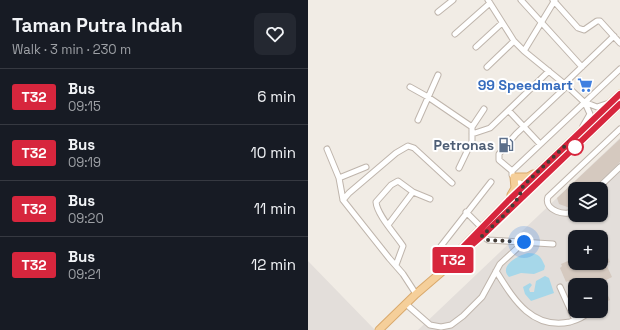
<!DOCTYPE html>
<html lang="en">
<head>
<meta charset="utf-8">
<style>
	body { margin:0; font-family:"Space Grotesk",sans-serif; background:#242831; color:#f1f3f6; height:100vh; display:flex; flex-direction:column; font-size:15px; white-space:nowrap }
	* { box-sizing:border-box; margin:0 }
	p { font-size:13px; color:#9ea1a6 }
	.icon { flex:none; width:22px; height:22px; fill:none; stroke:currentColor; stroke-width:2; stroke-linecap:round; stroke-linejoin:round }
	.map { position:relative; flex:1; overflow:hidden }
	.drawer { display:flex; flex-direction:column; background:#171b24; width:308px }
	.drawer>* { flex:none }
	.badge { padding:0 8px; border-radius:3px; font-size:14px; line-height:26px }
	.fabs { position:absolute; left:260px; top:182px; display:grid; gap:8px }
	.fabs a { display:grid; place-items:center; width:40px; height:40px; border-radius:8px; background:#171b24; box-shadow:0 1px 3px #0004; font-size:20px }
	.you { position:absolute; width:20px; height:20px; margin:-10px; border:3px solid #fff; border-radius:50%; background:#1a73e8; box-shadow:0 0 0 6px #1a73e833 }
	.map>.badge { position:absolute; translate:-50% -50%; box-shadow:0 0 0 2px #fff }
	.round { display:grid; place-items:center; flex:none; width:42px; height:42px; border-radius:8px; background:#242831 }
	.headline { display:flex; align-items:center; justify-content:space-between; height:68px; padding:0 12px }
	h1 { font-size:19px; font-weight:600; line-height:30px }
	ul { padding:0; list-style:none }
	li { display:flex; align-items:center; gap:12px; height:56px; padding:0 12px; border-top:1px solid #363941 }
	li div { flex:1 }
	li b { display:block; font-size:15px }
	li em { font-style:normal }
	li .badge { min-width:44px; font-weight:700; text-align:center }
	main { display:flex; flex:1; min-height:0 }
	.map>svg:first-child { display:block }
</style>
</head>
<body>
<main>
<section class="drawer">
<div class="headline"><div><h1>Taman Putra Indah</h1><p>Walk · 3 min · 230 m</p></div><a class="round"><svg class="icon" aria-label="heart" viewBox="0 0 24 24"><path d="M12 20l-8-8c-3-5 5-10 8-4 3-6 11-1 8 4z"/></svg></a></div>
<ul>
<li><span class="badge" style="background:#d7263d;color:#fff">T32</span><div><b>Bus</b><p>09:15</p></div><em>6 min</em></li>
<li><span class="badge" style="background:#d7263d;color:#fff">T32</span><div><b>Bus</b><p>09:19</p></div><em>10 min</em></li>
<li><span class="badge" style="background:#d7263d;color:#fff">T32</span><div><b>Bus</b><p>09:20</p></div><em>11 min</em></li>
<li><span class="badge" style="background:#d7263d;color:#fff">T32</span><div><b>Bus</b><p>09:21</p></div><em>12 min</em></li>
</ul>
</section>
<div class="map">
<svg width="312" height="330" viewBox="0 0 312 330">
	<rect width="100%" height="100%" fill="#f1ece5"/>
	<path fill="#e3deda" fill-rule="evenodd" d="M312 138V330H110ZM267 189H293V215H267ZM267 237H293V263H267ZM267 285H293V311H267Z
		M0 261 67 330H0Z"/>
	<path fill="#a6d7e9" d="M220 253C231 253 233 257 237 266L236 270 226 274 213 273 201 277C190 266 211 255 220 253Z
		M237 276 241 278 246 293 223 301 217 294 215 287 222 283 224 285 221 289 222 292H226L228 281Z"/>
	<path fill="#d5c9bf" d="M312 139V162L284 189H267V205L266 206 262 208 251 204 249 198Z
		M293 242 302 262 298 264 304 277 294 282 302 300 293 304V285H267V306L260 290 264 288 260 281 258 282 252 268 254 266 253 264 262 260 261 258 267 255V263H293Z"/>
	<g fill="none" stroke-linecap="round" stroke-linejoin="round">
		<g stroke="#bfb5ac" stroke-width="7">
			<path id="minor" d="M180 0 206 41 216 51 259 86 276 102 289 107 301 103
				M213 0 274 67
				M245 0 270 28 276 30 289 21H292L312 43
				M130 12 145 0
				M147 34 182 3
				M168 47 194 23
				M216 51 247 0
				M179 67 206 41
				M257 83 306 36
				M102 87 120 97 164 127V141L151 168
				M201 111 232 144
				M110 120 130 75
				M275 126 282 114 277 103
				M164 127 176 109
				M164 134 182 128 241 71
				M19 149 31 178 35 200 81 258 95 274 108 294
				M204 171 191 160V154L208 134 259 86
				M31 178 58 167
				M215 186 204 175V171L312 69
				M289 189 312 167
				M35 200 41 193 88 153 100 146 106 148 144 183
				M267 210C259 218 235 210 240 197L312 129
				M158 212 173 227
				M80 225 105 192
				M172 234 180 240 245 244
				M141 264 132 252 133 246 183 182
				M88 265 95 246C88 235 69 215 68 202L83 185 90 181 105 192 122 199
				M188 271C205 298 223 330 262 322 269 320 276 317 281 312
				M252 287 267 320
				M98 304 122 325 133 327 143 325 155 316 174 297 192 264 216 242"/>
		</g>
		<g stroke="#d9a96c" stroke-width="9">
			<path id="major" d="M203 195 207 188 206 177H220L225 174
				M149 253 200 201 312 94
				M71 330 108 294 151 257 312 104"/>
		</g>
		<use href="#minor" stroke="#fff" stroke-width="5"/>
		<use href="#major" stroke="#f5cf9a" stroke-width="7"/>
	</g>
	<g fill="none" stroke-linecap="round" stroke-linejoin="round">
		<g stroke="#fff" stroke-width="9">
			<path id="line" d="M312 94 200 201 155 247 143 263 174 236 312 104"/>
		</g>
		<use href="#line" stroke="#d7263d" stroke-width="6"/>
		<path stroke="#433c35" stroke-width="4" stroke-dasharray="0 7.2" d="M216 242 180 240 174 236C188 222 210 206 215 186L261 142 267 147"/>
	</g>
	<defs>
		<g id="supermarket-bare" transform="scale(1.2)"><path d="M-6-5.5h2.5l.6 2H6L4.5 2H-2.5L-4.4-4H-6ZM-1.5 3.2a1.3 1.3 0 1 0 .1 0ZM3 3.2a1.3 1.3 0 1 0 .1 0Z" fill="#3f7fe0" stroke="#fff" stroke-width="2.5" paint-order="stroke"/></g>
		<g id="fuel-bare" transform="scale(1.2)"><path d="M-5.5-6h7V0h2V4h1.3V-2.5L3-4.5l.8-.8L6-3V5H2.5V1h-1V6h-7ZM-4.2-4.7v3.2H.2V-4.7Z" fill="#5c6f8a" stroke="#fff" stroke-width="2.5" paint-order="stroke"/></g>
	</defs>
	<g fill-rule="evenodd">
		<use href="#supermarket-bare" x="277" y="85"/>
		<use href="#fuel-bare" x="198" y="145"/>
	</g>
	<circle fill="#fff" stroke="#d7263d" stroke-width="2" cx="267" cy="147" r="8"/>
	<g text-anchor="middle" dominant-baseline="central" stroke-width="4" stroke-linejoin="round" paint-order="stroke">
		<g font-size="14" font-weight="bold" fill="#366cbe" stroke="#fff" text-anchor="end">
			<text x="265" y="85">99 Speedmart</text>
		</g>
		<g font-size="14" font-weight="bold" fill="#4e5e75" stroke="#fff" text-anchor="end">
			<text x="186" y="145">Petronas</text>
		</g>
	</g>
</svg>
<div class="fabs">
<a><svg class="icon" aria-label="layers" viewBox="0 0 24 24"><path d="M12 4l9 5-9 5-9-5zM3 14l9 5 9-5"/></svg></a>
<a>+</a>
<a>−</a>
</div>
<div class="you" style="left:216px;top:242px"></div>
<b class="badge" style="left:145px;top:260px;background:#d7263d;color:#fff">T32</b>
</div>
</main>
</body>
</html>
